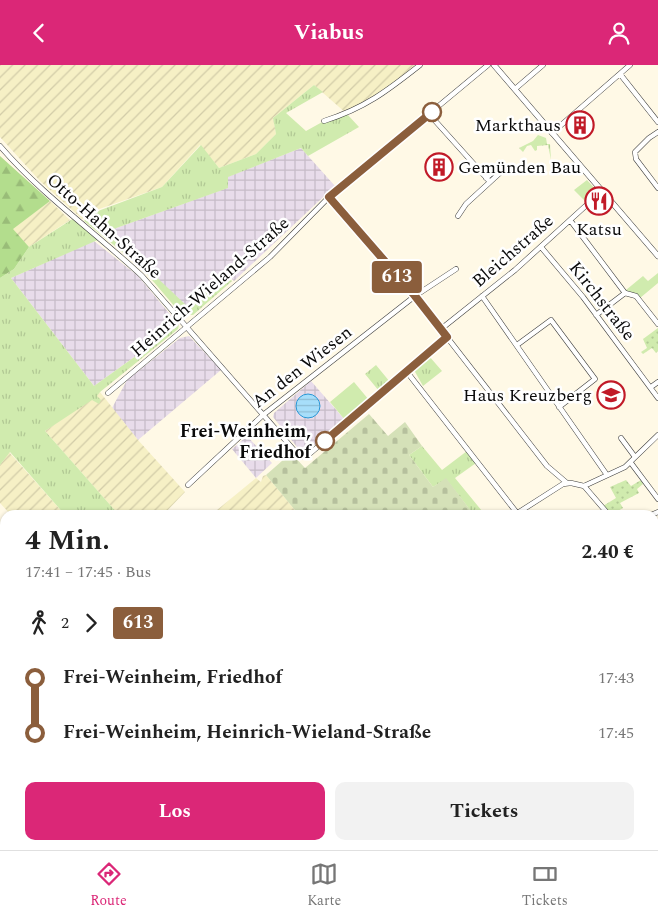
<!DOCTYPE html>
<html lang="de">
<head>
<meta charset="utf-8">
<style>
	body { margin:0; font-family:Spectral,serif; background:#f2f2f2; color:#222; height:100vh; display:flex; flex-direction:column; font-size:19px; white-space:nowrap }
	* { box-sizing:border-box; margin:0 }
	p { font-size:16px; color:#767676 }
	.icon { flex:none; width:28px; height:28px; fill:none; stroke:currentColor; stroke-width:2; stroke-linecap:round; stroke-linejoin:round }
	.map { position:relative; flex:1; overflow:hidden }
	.side { position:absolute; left:0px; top:445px; width:659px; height:340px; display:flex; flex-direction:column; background:#fff; border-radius:15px 15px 0 0; box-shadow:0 1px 4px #0004 }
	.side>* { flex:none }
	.badge { padding:0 10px; border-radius:4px; font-size:18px; line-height:32px }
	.map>.badge { position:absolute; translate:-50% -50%; box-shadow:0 0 0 2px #fff }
	.legs { display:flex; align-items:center; gap:8px; height:55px; padding:0 25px; font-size:16px }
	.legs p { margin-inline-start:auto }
	.overview { display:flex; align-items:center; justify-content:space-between; height:85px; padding:0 25px }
	h1 { font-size:28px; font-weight:700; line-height:38px }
	.button { display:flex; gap:10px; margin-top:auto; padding:10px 25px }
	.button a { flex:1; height:58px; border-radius:10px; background:#db2777; color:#fff; font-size:20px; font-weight:700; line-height:58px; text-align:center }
	.button a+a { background:#f2f2f2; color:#222 }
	ul { padding:0 25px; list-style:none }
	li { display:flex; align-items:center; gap:18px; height:55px; font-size:19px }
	li i { display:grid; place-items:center; width:8px; height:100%; margin:0 6px; background:currentColor }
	li i::after { content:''; width:12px; height:12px; margin:-6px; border:4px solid; border-radius:50%; background:#fff }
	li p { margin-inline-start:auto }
	li:first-child i { background:linear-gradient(#0000 50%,currentColor 0) }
	li:last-child i { background:linear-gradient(currentColor 50%,#0000 0) }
	header { display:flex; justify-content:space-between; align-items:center; height:65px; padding:0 25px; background:#db2777; color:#fff; font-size:22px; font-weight:700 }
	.tab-bar { display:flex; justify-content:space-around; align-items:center; height:70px; border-top:1px solid #e0e0e0; background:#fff; font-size:14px; color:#767676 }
	.tab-bar a { display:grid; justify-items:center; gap:2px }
	.tab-bar .on { color:#db2777 }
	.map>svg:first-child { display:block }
</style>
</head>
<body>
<header><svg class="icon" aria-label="back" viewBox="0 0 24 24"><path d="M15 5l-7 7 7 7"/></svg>Viabus<svg class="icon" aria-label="person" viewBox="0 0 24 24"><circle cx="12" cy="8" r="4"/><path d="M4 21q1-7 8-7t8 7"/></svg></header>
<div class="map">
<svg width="658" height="785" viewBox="0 0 658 785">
	<defs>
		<pattern id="industrial-grid" width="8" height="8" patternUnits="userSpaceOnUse" patternTransform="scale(1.25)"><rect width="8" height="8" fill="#e8dcea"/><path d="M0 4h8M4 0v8" fill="none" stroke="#c6bbc7"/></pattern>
		<pattern id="farmland-furrows" width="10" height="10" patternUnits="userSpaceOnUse" patternTransform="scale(1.25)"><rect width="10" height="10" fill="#f6f0c5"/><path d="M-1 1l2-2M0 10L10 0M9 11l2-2" fill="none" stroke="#d2cca8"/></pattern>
		<pattern id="grass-tufts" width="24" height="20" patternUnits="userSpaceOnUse" patternTransform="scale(1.25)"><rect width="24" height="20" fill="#d0ebae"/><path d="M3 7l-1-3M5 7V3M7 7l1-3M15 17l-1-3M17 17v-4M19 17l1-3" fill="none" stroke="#b1c894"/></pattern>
		<pattern id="forest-firs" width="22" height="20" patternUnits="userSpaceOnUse" patternTransform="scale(1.25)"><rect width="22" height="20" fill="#b3dd8d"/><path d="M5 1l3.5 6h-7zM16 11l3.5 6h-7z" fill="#99bc78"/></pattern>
		<pattern id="cemetery-stones" width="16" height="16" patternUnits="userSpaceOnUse" patternTransform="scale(1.25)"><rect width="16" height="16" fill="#d5e1b8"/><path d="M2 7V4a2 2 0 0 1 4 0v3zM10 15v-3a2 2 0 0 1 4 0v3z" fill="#b6c09d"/></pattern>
		<pattern id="garden-dots" width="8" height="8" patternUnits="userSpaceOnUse" patternTransform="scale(1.25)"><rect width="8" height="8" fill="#d0ebae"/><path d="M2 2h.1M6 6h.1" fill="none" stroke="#b1c894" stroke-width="1.8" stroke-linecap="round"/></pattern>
		<pattern id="water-rules" width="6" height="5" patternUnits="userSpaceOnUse" patternTransform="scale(1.25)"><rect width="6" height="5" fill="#a7defa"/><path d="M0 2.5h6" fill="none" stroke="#8ebdd5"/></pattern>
	</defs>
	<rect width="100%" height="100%" fill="#fff9e6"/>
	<path fill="url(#industrial-grid)" d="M301 83 335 121 234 216 226 209 188 243 108 166 227 123V112Z
		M94 176 138 211 179 260 94 321 11 213Z
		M189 271 221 305 138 375 112 343 127 315 180 273Z
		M311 316 345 355 305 388 301 387 273 352 274 348Z
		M247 371 272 398 256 413 232 384Z"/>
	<path fill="url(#farmland-furrows)" d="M0 0H420L394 20 347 49 314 20 273 53 276 69 256 89 219 103 200 80 162 122 88 148 82 154 40 116 0 72Z
		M50 136 70 155 29 182 12 164Z
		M100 327 138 375 185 427 163 450H119L45 366Z
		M9 387 65 450H11L0 438V400Z
		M266 410 299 450H211L256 413 261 417 263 411Z"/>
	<path fill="url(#grass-tufts)" d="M314 20 323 27 286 48 306 66 324 56 347 49 359 62 308 91 301 83 228 112V123L108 166 188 242 226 209 232 216 193 250 181 249 141 202 84 156 90 149 162 122 201 80 219 103 256 89 276 69 273 53Z
		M538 70 546 73 547 79H550L551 95 548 80 537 81V85L535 86 531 80 527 81 523 87 519 83 533 76Z
		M74 153 100 174 11 213 94 321 179 260 178 264 100 327 97 331 101 335 99 339 92 335 45 366 119 450H65L10 387 0 400V213L14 204 29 182Z
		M429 291 442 306 423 321 414 305Z
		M376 300 390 317 379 326 365 309Z
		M422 381 442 405 467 386 476 398 455 413 482 446 474 450 446 414 433 422 409 390Z
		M5 471V521L0 525V488L2 486 0 474Z
		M0 652 5 654V712L0 697Z
		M27 780H175L193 785H29Z"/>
	<path fill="url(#forest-firs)" d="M0 91 50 136 13 164 29 182 14 204 0 213Z
		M658 472V614L654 624V473Z
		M654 636 658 639V702L654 704Z
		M175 780H395L385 785H193Z"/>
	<path fill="url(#cemetery-stones)" d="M369 349 388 371 405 357 422 381 409 390 433 422 446 413 474 450H299L266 410 291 388 305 403Z"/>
	<path fill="#d0ebae" d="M587 115 596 125V128L586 137 574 125Z
		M658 208V218L640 233 626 225 643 211 648 216Z
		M354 317 369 335 360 343 358 342 345 355 330 337Z
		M331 780H591L585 785H331Z"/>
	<path fill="url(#garden-dots)" d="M658 263V286L656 288 652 283 643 289 641 287 647 283 643 274Z
		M626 415 631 421 641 415 643 419 637 424 639 428 620 438 623 443 611 450 603 441 616 433 610 422Z"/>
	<path fill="url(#water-rules)" stroke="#2a97d6" d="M296 341a12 12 0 1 1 24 0a12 12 0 1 1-24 0Z
		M658 756V785H612L619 780H654V758Z"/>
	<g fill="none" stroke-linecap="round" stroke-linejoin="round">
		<path stroke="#2a97d6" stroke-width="1" d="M654 598 658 603
			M205 785 208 782"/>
		<path stroke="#a7defa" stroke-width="9" d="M0 660H5
			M654 704 658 702
			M199 780 237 785
			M252 785 294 780"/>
		<g stroke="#3d3d3d" stroke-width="5.5">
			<path id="minor" d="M620 9 658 57
				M515 24 543 0
				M429 49 490 117 466 139 458 151
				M324 56C365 43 387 26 420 0
				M658 67 649 73 635 87 636 94 658 123
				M552 68 630 0
				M0 81C42 130 95 167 142 211L300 392 307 391 447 272
				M486 113 499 102 502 106 490 117
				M329 132 415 231 547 401 567 418
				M570 155 625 228 636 231 658 259
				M541 182 583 232 658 333
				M383 196 381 205 382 220 388 221 398 213
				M482 231 607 410
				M596 250 625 228
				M441 264 515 205 602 126
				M517 280 551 255 595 314 559 342
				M407 307 517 448
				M651 322 658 317
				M108 328 270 192 329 132 488 0
				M621 373 635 392
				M631 398 658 434
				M188 420 263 350 415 231 456 204
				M584 421 609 450
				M516 449 563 419 571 418 584 421 625 402 658 370
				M651 450 658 447"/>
		</g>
		<g stroke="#3d3d3d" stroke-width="6">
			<path id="tertiary" d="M494 0 658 191"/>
		</g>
		<use href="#minor" stroke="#fff" stroke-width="4.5"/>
		<use href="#tertiary" stroke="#fff" stroke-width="5"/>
	</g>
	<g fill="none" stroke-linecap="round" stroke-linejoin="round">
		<g stroke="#fff" stroke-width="11">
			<path id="line-1" d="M325 376 447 272 415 231 329 132 432 47"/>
		</g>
		<use href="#line-1" stroke="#8b5e3c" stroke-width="8"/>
	</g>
	<defs>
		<g id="building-ring" transform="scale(1.4375)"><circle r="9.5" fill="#fff" stroke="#c11a28" stroke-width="1.5"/><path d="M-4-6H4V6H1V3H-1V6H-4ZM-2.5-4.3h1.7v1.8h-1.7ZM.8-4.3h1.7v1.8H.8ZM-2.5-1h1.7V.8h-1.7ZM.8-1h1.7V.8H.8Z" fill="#c11a28"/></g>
		<g id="restaurant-ring" transform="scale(1.4375)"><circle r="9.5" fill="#fff" stroke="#c11a28" stroke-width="1.5"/><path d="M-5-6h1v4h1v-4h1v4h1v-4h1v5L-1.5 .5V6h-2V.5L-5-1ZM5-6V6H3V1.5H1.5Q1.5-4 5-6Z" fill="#c11a28"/></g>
		<g id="school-ring" transform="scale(1.4375)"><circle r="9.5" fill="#fff" stroke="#c11a28" stroke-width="1.5"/><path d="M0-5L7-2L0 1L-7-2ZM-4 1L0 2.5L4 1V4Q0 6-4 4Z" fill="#c11a28"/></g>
	</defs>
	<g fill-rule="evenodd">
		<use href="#building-ring" x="580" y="60"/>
		<use href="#building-ring" x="439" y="102"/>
		<use href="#restaurant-ring" x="599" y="136"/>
		<use href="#school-ring" x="611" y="330"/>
	</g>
	<g fill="#fff" stroke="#8b5e3c" stroke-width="2.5">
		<circle cx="432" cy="47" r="9"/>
		<circle cx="325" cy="376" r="9"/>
	</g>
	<g text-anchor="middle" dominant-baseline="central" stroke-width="5" stroke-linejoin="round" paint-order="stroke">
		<g font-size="18" fill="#0a0a0a" stroke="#fff" text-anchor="end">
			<text x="561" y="60">Markthaus</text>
			<text x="458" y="102" text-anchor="start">Gemünden Bau</text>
			<text x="599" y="164" text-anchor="middle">Katsu</text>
			<text x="592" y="330">Haus Kreuzberg</text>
		</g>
		<g font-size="18" fill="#0a0a0a" stroke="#fff">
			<text transform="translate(104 161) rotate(42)">Otto-Hahn-Straße</text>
			<text transform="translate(513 186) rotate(-41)">Bleichstraße</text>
			<text transform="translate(210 222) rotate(-41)">Heinrich-Wieland-Straße</text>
			<text transform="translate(602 236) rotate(52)">Kirchstraße</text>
			<text transform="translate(302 302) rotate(-38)">An den Wiesen</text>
		</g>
		<g font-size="18" font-weight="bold" fill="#0a0a0a" stroke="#fff" text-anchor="end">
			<text x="311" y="366">Frei-Weinheim,<tspan x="311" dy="21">Friedhof</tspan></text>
		</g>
	</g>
</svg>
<b class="badge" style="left:397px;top:212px;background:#8b5e3c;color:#fff">613</b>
<section class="side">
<div class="overview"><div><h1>4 Min.</h1><p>17:41 – 17:45 · Bus</p></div><b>2.40 €</b></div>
<div class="legs"><svg class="icon" aria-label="walk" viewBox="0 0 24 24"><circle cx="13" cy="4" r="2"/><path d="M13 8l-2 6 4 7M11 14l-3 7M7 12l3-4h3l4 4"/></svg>2<svg class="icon" aria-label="forward" viewBox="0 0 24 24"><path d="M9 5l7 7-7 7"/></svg><b class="badge" style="background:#8b5e3c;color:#fff">613</b></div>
<ul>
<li><i style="color:#8b5e3c"></i><b>Frei-Weinheim, Friedhof</b><p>17:43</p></li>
<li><i style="color:#8b5e3c"></i><b>Frei-Weinheim, Heinrich-Wieland-Straße</b><p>17:45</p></li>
</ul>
<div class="button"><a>Los</a><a>Tickets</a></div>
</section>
</div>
<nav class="tab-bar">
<a class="on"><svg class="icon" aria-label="directions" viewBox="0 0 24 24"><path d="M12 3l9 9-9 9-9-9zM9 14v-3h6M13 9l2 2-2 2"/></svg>Route</a>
<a><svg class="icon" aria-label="map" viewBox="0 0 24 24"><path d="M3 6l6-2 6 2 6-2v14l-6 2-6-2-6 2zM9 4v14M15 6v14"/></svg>Karte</a>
<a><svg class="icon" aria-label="tickets" viewBox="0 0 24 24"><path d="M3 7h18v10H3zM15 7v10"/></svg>Tickets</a>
</nav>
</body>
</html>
